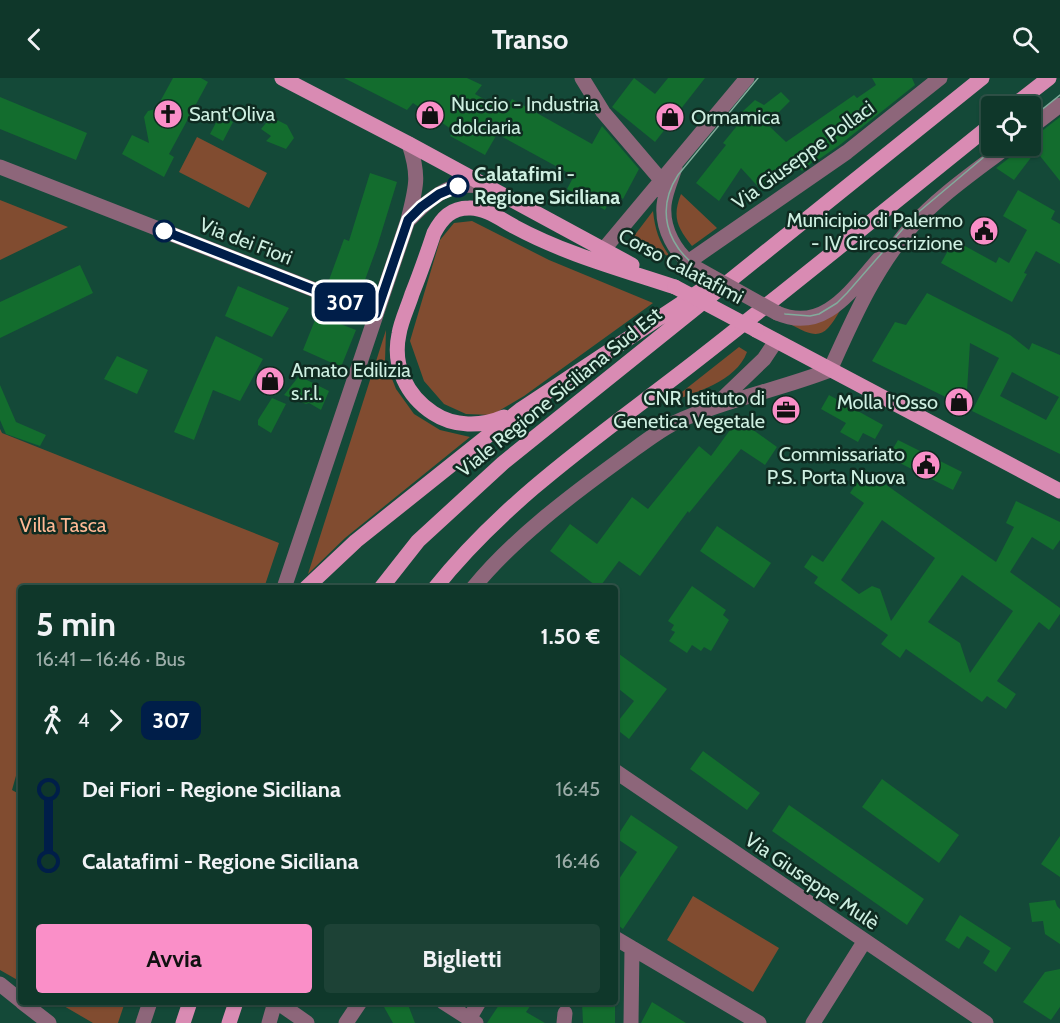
<!DOCTYPE html>
<html lang="it">
<head>
<meta charset="utf-8">
<style>
	body { margin:0; font-family:Cabin,sans-serif; background:#1d4236; color:#f1f3f6; height:100vh; display:flex; flex-direction:column; font-size:22px; white-space:nowrap }
	* { box-sizing:border-box; margin:0 }
	p { font-size:20px; color:#9baca8 }
	.icon { flex:none; width:33px; height:33px; fill:none; stroke:currentColor; stroke-width:2; stroke-linecap:round; stroke-linejoin:round }
	.map { position:relative; flex:1; overflow:hidden }
	.side { position:absolute; left:18px; top:507px; width:600px; height:420px; display:flex; flex-direction:column; background:#0f372a; border-radius:6px; box-shadow:0 2px 4px #0004,0 0 0 2px #2f5147 }
	.side>* { flex:none }
	.badge { padding:0 12px; border-radius:9px; font-size:21px; line-height:39px }
	.buttons { position:absolute; left:981px; top:18px; display:grid; gap:12px }
	.buttons a { display:grid; place-items:center; width:60px; height:60px; border-radius:6px; background:#0f372a; box-shadow:0 2px 4px #0004,0 0 0 2px #2f5147; font-size:30px }
	.map>.badge { position:absolute; translate:-50% -50%; box-shadow:0 0 0 3px #fff }
	.legs { display:flex; align-items:center; gap:9px; height:66px; padding:0 18px; font-size:20px }
	.legs p { margin-inline-start:auto }
	.head { display:flex; align-items:center; justify-content:space-between; height:102px; padding:0 18px }
	h1 { font-size:33px; font-weight:700; line-height:45px }
	.primary-button { display:flex; gap:12px; margin-top:auto; padding:12px 18px }
	.primary-button a { flex:1; height:69px; border-radius:6px; background:#fa8fc8; color:#111; font-size:24px; font-weight:700; line-height:69px; text-align:center }
	.primary-button a+a { background:#1d4236; color:#f1f3f6 }
	ul { padding:0 18px; list-style:none }
	li { display:flex; align-items:center; gap:21px; height:72px; font-size:22px }
	li i { display:grid; place-items:center; width:9px; height:100%; margin:0 8px; background:currentColor }
	li i::after { content:''; width:15px; height:15px; margin:-8px; border:4px solid; border-radius:50%; background:#0f372a }
	li p { margin-inline-start:auto }
	li:first-child i { background:linear-gradient(#0000 50%,currentColor 0) }
	li:last-child i { background:linear-gradient(currentColor 50%,#0000 0) }
	header { display:flex; justify-content:space-between; align-items:center; height:78px; padding:0 18px; background:#0f372a; font-size:27px; font-weight:700 }
	.map>svg:first-child { display:block }
</style>
</head>
<body>
<header><svg class="icon" aria-label="back" viewBox="0 0 24 24"><path d="M15 5l-7 7 7 7"/></svg>Transo<svg class="icon" aria-label="search" viewBox="0 0 24 24"><circle cx="10" cy="10" r="6"/><path d="M15 15l6 6"/></svg></header>
<div class="map">
<svg width="1060" height="945" viewBox="0 0 1060 945">
	<rect width="100%" height="100%" fill="#144938"/>
	<path fill="#814c30" d="M197 59 267 95 249 130 179 94Z
		M681 116 717 150 692 168C677 149 672 139 681 116Z
		M0 122 68 149 0 182Z
		M653 133C655 152 659 164 671 180L634 158Z
		M472 143 549 182 653 225 524 318 492 337 466 336 444 326 424 303 410 263 440 162 454 145Z
		M841 231C824 260 819 262 790 246 813 247 822 245 841 231Z
		M386 252 385 283 396 311 414 336 440 352 470 359 345 460 308 496Z
		M739 269 747 274C736 304 695 314 668 325Z
		M0 351 2 355 279 465 264 510H21V680L12 712 21 717V904L0 892Z
		M693 818 779 870 753 914 667 862Z
		M57 924H125L118 945H93Z"/>
	<path fill="#136d2e" fill-rule="evenodd" d="M173 0H201L208 4 169 76 174 79 164 99 122 76 132 57 149 65 144 39 148 33 156 31Z
		M344 0H467L482 7 475 16 505 33 512 21 592 66 602 48 639 91 623 121 614 115 605 132 567 111 574 98 497 56 485 77 450 58 454 53 413 25 407 32Z
		M634 0 655 16 668 0H705L655 64 612 29Z
		M872 0H912L915 7 841 66 815 84 814 83 802 93 797 88 782 105 776 99 762 113 741 90 719 123 696 105 726 67 723 65 745 38 742 34 755 22 764 27 781 14 790 23 767 46 786 64 854 17 857 20 876 7Z
		M0 19 87 55 76 82 0 51Z
		M220 37 233 44 223 63 210 56Z
		M271 39 287 47 294 60 286 71 266 63 271 58 261 51Z
		M1060 39V103L1036 73 1014 102 996 90 1025 68H1030V62Z
		M370 95 397 104 377 169 361 213 329 202 344 161 349 163Z
		M1018 112 1055 133 1051 141 1060 146V186L1036 173 1024 195 1027 196 1012 224 941 185 954 162 996 185 999 179 1009 185 1027 152 1003 138Z
		M80 187 93 215 0 260V224Z
		M238 208 289 230 272 259 225 238Z
		M927 215 1010 257 1029 272 1032 265 1060 277V376L972 333 999 280 970 265 966 329 872 283 895 244 906 247ZM1012 294 1059 319 1046 342 1000 318Z
		M317 237 356 252 341 289 303 272Z
		M216 258 263 281 240 323 213 312 194 362 174 354Z
		M117 278 148 292 137 316 104 301Z
		M299 298 329 313 321 332 309 325 306 326 284 317Z
		M0 307 16 344 46 357 40 368 6 356 0 342Z
		M829 317 883 347 875 361 863 355 858 364 840 354 846 345 821 331Z
		M272 320 286 326 271 355 258 347V342Z
		M738 341 777 369 765 387 741 371 689 435 688 433 640 498 619 483 599 510 550 473 570 446 597 466 632 419 648 431 699 368 711 378Z
		M898 362 962 394 953 412 888 379Z
		M865 392 996 484 1014 449 1006 445 1016 423 1060 444V462L1053 472 1032 459 1010 494 1060 530V536L1049 552 1039 544 997 603 1016 616 1006 631 987 618 982 624 906 571 900 580 881 566 888 557 814 505 818 499 804 489 812 477 823 484 864 425 850 415ZM882 442 935 480 891 543 880 511 872 508 859 516 841 502ZM962 497 1013 533 970 595 960 565 928 544Z
		M717 448 771 485 754 510 700 473Z
		M692 508 726 532 723 537 729 542 711 573 704 569 701 573 692 567 687 575 669 563 675 554 671 552 674 547 668 543Z
		M615 573 667 611 629 661 615 650V647L634 623 615 608Z
		M703 673 760 715 747 732 690 691Z
		M882 701 959 757 939 785 862 729Z
		M789 727 924 821 907 847 772 753Z
		M631 737 678 769 623 851 615 845V807L637 774 616 760Z
		M1060 758V799L1041 786Z
		M1055 822 1057 828 1060 831V866L1045 856 1043 843 1032 844 1029 825Z
		M960 837 1011 870 996 894 983 885 990 873 967 858 959 871 945 862Z
		M1060 891V929L1051 942 1023 924 1045 894Z
		M395 924H407L415 945H393L384 929Z
		M501 924H533L526 934 545 945H487Z
		M582 924H615V945H583Z
		M652 924 686 945H641Z"/>
	<g fill="none" stroke-linecap="round" stroke-linejoin="round">
		<path stroke="#8d667a" stroke-width="15" d="M582 0 603 34 661 102
			M1030 50 1060 27
			M0 89 376 236
			M675 90C671 102 665 115 664 127 662 151 675 175 695 189
			M409 142C422 128 439 112 458 108 467 106 479 108 488 108
			M604 171 747 0
			M688 184 847 74 940 0
			M777 235C824 256 852 211 879 181
			M715 328 764 281 776 263
			M284 510 408 142C416 109 420 99 409 66
			M473 510C513 461 570 418 621 381 638 369 655 355 674 345 723 322 779 312 830 292 853 241 875 190 912 148 940 117 976 93 1008 68
			M615 693 986 945
			M615 860 759 945
			M0 906 21 923
			M22 924 49 945
			M277 924 307 945
			M443 924 476 945
			M469 941 479 924
			M143 945 150 924
			M269 945 275 924
			M346 945 360 924
			M564 945 565 935
			M631 945 632 870
			M813 945 864 864"/>
		<path stroke="#d98bb3" stroke-width="15" d="M282 0 409 66 632 187
			M1013 28 1049 0
			M756 252 1060 413
			M504 339C481 349 454 349 433 335 407 318 392 288 399 256 401 243 408 229 412 216 420 196 427 176 434 155 442 140 451 130 469 130 484 129 502 142 515 149 565 176 621 191 675 209
			M306 510 356 463 520 332 700 213
			M381 510 418 463 503 385 982 0
			M435 510C505 422 599 358 687 290 790 210 890 128 992 46
			M183 945 190 924
			M229 945 236 924"/>
		<path stroke="#82ab9c" stroke-width="1.5" d="M758 0 678 97C656 131 666 166 698 190L785 236 810 238 819 236 837 225 847 215 915 137 997 68
			M1030 41 1060 17"/>
		<path stroke="#8d667a" stroke-width="15" d="M698 191 777 235"/>
		<path stroke="#d98bb3" stroke-width="15" d="M675 209 756 252"/>
	</g>
	<g fill="none" stroke-linecap="round" stroke-linejoin="round">
		<g stroke="#fff" stroke-width="14">
			<path id="line-1" d="M164 153 376 236 408 142 421 129 439 116 458 108"/>
		</g>
		<use href="#line-1" stroke="#001e49" stroke-width="9"/>
	</g>
	<defs>
		<g id="church-disc" transform="scale(1.5)"><circle r="9.5" fill="#fa8fc8" stroke="#0f2b21"/><path d="M-1.2-6h2.4v3.5h3.3v2.4h-3.3V6h-2.4V-.1h-3.3v-2.4h3.3Z" fill="#111"/></g>
		<g id="shop-disc" transform="scale(1.5)"><circle r="9.5" fill="#fa8fc8" stroke="#0f2b21"/><path d="M-5-2.5h2.3a2.7 3.5 0 0 1 5.4 0H5L5.5 6h-11ZM-1.5-2.5h3a1.5 2.3 0 0 0-3 0Z" fill="#111"/></g>
		<g id="civic-disc" transform="scale(1.5)"><circle r="9.5" fill="#fa8fc8" stroke="#0f2b21"/><path d="M-.6-6.5H3V-4.5H.6V-3L4-1V1h2V6H-6V1h2V-1L-.6-3ZM-1.2 2.5V6h2.4V2.5Z" fill="#111"/></g>
		<g id="office-disc" transform="scale(1.5)"><circle r="9.5" fill="#fa8fc8" stroke="#0f2b21"/><path d="M-6-3h4V-5.5h4V-3h4V5H-6ZM-1-4.5V-3h2v-1.5ZM-6 0V1H6V0Z" fill="#111"/></g>
	</defs>
	<g fill-rule="evenodd">
		<use href="#church-disc" x="168" y="36"/>
		<use href="#shop-disc" x="430" y="37"/>
		<use href="#shop-disc" x="670" y="39"/>
		<use href="#civic-disc" x="984" y="153"/>
		<use href="#shop-disc" x="270" y="303"/>
		<use href="#shop-disc" x="959" y="324"/>
		<use href="#office-disc" x="786" y="332"/>
		<use href="#civic-disc" x="926" y="387"/>
	</g>
	<g fill="#fff" stroke="#001e49" stroke-width="3">
		<circle cx="458" cy="108" r="10"/>
		<circle cx="164" cy="153" r="10"/>
	</g>
	<g text-anchor="middle" dominant-baseline="central" stroke-width="5" stroke-linejoin="round" paint-order="stroke">
		<g font-size="20" fill="#ceefe1" stroke="#0f2b21" text-anchor="start">
			<text x="451" y="26">Nuccio - Industria<tspan x="451" dy="23">dolciaria</tspan></text>
			<text x="189" y="36">Sant'Oliva</text>
			<text x="691" y="39">Ormamica</text>
			<text x="963" y="142" text-anchor="end">Municipio di Palermo<tspan x="963" dy="23">- IV Circoscrizione</tspan></text>
			<text x="291" y="292">Amato Edilizia<tspan x="291" dy="23">s.r.l.</tspan></text>
			<text x="765" y="320" text-anchor="end">CNR Istituto di<tspan x="765" dy="23">Genetica Vegetale</tspan></text>
			<text x="938" y="324" text-anchor="end">Molla l'Osso</text>
			<text x="905" y="376" text-anchor="end">Commissariato<tspan x="905" dy="23">P.S. Porta Nuova</tspan></text>
		</g>
		<g font-size="20" fill="#ceefe1" stroke="#0f2b21">
			<text transform="translate(803 77) rotate(-36)">Via Giuseppe Pollaci</text>
			<text transform="translate(246 163) rotate(21)">Via dei Fiori</text>
			<text transform="translate(681 188) rotate(28)">Corso Calatafimi</text>
			<text transform="translate(559 314) rotate(-39)">Viale Regione Siciliana Sud Est</text>
			<text transform="translate(812 803) rotate(34)">Via Giuseppe Mulè</text>
		</g>
		<g font-size="20" font-weight="bold" fill="#ceefe1" stroke="#0f2b21" text-anchor="start">
			<text x="474" y="96">Calatafimi -<tspan x="474" dy="23">Regione Siciliana</tspan></text>
		</g>
		<g font-size="20" fill="#ffb995" stroke="#0f2b21">
			<text x="63" y="447">Villa Tasca</text>
		</g>
	</g>
</svg>
<div class="buttons">
<a><svg class="icon" aria-label="locate" viewBox="0 0 24 24"><circle cx="12" cy="12" r="6"/><path d="M12 2v4M12 18v4M2 12h4M18 12h4"/></svg></a>
</div>
<b class="badge" style="left:345px;top:224px;background:#001e49;color:#fff">307</b>
<section class="side">
<div class="head"><div><h1>5 min</h1><p>16:41 – 16:46 · Bus</p></div><b>1.50 €</b></div>
<div class="legs"><svg class="icon" aria-label="walk" viewBox="0 0 24 24"><circle cx="13" cy="4" r="2"/><path d="M13 8l-2 6 4 7M11 14l-3 7M7 12l3-4h3l4 4"/></svg>4<svg class="icon" aria-label="forward" viewBox="0 0 24 24"><path d="M9 5l7 7-7 7"/></svg><b class="badge" style="background:#001e49;color:#fff">307</b></div>
<ul>
<li><i style="color:#001e49"></i><b>Dei Fiori - Regione Siciliana</b><p>16:45</p></li>
<li><i style="color:#001e49"></i><b>Calatafimi - Regione Siciliana</b><p>16:46</p></li>
</ul>
<div class="primary-button"><a>Avvia</a><a>Biglietti</a></div>
</section>
</div>
</body>
</html>
